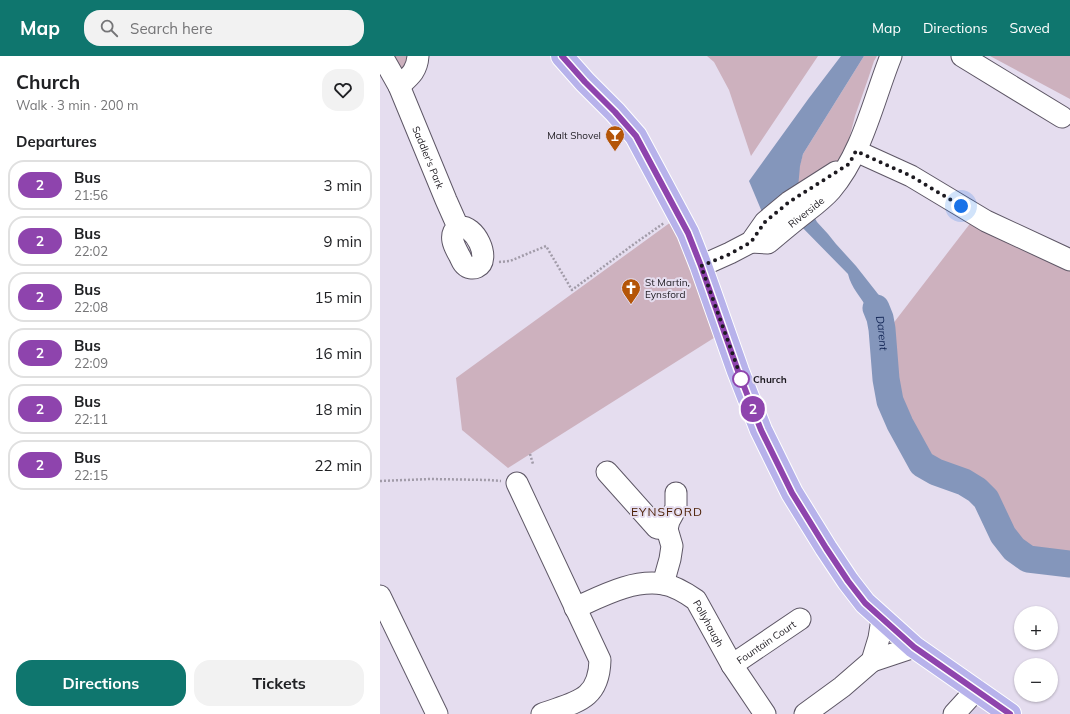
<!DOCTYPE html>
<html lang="en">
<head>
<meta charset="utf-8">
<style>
	body { margin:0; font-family:Mulish,sans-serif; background:#f2f2f2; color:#202124; height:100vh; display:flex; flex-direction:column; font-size:15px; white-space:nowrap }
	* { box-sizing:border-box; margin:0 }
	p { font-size:13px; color:#757577 }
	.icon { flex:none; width:22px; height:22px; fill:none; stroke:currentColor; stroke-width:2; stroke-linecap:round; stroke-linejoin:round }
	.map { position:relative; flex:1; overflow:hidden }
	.drawer { display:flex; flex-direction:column; background:#fff; width:380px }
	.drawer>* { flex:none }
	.badge { padding:0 8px; border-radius:13px; font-size:14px; line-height:26px }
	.controls { position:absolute; left:634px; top:550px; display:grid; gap:8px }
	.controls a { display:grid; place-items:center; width:44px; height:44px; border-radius:50%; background:#fff; box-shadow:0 1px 3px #0004; font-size:20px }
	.you { position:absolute; width:20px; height:20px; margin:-10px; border:3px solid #fff; border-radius:50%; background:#1a73e8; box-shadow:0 0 0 6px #1a73e833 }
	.map>.badge { position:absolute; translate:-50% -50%; box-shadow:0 0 0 2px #fff }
	h2 { padding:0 16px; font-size:15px; line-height:36px }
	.round { display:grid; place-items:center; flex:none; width:42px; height:42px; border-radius:16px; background:#f2f2f2 }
	.head { display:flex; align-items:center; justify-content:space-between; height:68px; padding:0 16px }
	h1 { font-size:19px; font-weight:700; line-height:30px }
	.primary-button { display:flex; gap:8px; margin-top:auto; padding:8px 16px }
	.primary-button a { flex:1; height:46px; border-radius:16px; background:#0f766e; color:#fff; font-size:16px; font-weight:700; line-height:46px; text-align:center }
	.primary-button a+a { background:#f2f2f2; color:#202124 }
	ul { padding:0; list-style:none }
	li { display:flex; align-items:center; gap:12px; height:50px; margin:0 8px 6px; padding:0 8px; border:2px solid #e0e0e0; border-radius:16px }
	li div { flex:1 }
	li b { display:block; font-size:15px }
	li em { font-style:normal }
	li .badge { min-width:44px; font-weight:700; text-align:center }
	header { display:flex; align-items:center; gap:24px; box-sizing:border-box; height:56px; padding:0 20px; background:#0f766e; color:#fff }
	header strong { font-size:19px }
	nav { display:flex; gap:22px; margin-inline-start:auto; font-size:14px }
	.search { width:280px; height:36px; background:#f2f2f2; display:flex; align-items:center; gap:10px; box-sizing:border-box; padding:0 14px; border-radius:16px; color:#757577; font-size:15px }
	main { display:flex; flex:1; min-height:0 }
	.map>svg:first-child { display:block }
</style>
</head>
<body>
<header>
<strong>Map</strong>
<div class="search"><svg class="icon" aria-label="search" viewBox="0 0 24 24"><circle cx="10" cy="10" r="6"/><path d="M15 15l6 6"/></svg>Search here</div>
<nav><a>Map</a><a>Directions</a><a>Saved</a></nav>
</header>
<main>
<section class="drawer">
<div class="head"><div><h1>Church</h1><p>Walk · 3 min · 200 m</p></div><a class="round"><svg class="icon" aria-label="heart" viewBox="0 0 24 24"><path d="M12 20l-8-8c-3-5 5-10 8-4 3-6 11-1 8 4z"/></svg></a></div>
<h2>Departures</h2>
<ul>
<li><span class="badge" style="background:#8e44ad;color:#fff">2</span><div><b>Bus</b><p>21:56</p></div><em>3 min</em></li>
<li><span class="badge" style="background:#8e44ad;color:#fff">2</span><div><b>Bus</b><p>22:02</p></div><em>9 min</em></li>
<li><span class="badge" style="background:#8e44ad;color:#fff">2</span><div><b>Bus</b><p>22:08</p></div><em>15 min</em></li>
<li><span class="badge" style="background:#8e44ad;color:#fff">2</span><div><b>Bus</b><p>22:09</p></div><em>16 min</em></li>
<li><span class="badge" style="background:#8e44ad;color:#fff">2</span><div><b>Bus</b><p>22:11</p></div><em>18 min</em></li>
<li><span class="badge" style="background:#8e44ad;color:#fff">2</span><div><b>Bus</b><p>22:15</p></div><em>22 min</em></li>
</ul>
<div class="primary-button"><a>Directions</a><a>Tickets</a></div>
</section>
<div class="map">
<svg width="690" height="658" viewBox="0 0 690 658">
	<rect width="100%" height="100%" fill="#e5ddef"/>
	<path fill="#dcd0e9" d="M587 637 614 658H567Z"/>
	<path fill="#cdb1be" d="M8 0H32L22 18Z
		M327 0H438L371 100 349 34 334 6Z
		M484 0H497L494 5 488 23 475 60 465 99 420 136C414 127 420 108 423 98Z
		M610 0H690V43Z
		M592 165 690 211V504L652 499 628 478 612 440 590 423 548 404 528 369 517 340 508 309 512 269Z
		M291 166 315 218 337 280 128 412 82 374 76 322Z"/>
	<path fill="#8496bb" d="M461 0H484L423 98 420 110 418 132 437 166 448 178 456 188 476 210 498 238 503 245 507 260 514 287 494 289C494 277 494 265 488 254 482 242 471 232 468 218L415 164 382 156 369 125 429 42Z"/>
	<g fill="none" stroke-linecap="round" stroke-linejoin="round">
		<path stroke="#8496bb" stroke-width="27" id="s1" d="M496 252 500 262 502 273 506 323 510 345 520 368 542 408 556 416 584 426 597 434 606 443 623 479 634 493 648 503 690 508"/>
		<g stroke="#5e5766" stroke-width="23">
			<g id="minor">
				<path d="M2 0 19 30C30 20 37 15 38 0"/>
				<path d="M582 0 682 61"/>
				<path id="s2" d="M19 30 66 144 78 171C95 167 112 204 97 211 93 213 88 212 85 209 82 207 81 202 79 199 74 190 68 179 78 171"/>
				<path d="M476 95 531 120 606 165 690 204"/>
				<path id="s3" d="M371 186 388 187C400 177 413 166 426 156 435 149 444 142 451 134 483 96 493 45 511 0"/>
				<path d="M321 210 350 197 371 186 385 166 409 146 456 116"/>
				<path d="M227 416 277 472 287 473"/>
				<path d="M137 427 220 604C219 645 195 646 162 658"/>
				<path d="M283 528 290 503 292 490 287 473 289 465 296 452V437"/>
				<path d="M0 540 57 658"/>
				<path id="s4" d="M195 552C222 540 253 523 283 528 295 530 306 537 316 544L352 609 385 658"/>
				<path d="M492 605 534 591"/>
				<path id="s5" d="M352 609 420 563"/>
				<path d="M425 658 462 631 492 605 499 582 502 563"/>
				<path d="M574 658 596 634"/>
			</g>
		</g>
		<g stroke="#fff" stroke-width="24">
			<path id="major" d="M182 0 205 26 235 56 256 80 308 177 321 210 358 315 381 374 412 437 446 492 468 525 485 547 534 591 630 658"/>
		</g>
		<path stroke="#a19ba8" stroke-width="2.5" stroke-dasharray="2 2" stroke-linecap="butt" d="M119 206 130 205 166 190 192 234 254 188 284 167
			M150 398 153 408
			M0 425 50 423 109 424 121 425"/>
		<use href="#minor" stroke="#fff" stroke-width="21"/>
		<use href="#major" stroke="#b7b2eb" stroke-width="22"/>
	</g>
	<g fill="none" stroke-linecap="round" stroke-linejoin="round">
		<g stroke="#fff" stroke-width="9">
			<path id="line" d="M182 0 205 26 235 56 256 80 308 177 321 210 358 315 381 374 412 437 446 492 468 525 485 547 534 591 630 658"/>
		</g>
		<use href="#line" stroke="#8e44ad" stroke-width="6"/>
		<path stroke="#1d1a20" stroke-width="4" stroke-dasharray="0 7.2" d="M361 323 363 327 321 210 350 198 371 186 385 166 409 146 469 108 476 95 531 120 581 150"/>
	</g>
	<defs>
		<g id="bar-pin" transform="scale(1)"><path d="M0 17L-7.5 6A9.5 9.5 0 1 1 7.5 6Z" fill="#b45508" stroke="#e5ddef"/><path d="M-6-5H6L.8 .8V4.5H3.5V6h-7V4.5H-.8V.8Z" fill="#fff"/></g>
		<g id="church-pin" transform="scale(1)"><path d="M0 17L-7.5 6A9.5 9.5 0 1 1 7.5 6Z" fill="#b45508" stroke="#e5ddef"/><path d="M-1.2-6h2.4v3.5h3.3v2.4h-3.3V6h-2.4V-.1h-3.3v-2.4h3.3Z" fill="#fff"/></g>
	</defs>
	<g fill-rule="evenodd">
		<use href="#bar-pin" x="235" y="79"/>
		<use href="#church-pin" x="251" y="232"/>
	</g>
	<circle fill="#fff" stroke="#8e44ad" stroke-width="2" cx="361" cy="323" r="8"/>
	<g text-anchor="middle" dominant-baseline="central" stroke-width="4" stroke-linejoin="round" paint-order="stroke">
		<g font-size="10" fill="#1d1a20" stroke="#e5ddef" text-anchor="end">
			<text x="221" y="79">Malt Shovel</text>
			<text x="265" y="226" text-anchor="start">St Martin,<tspan x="265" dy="12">Eynsford</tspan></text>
		</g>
		<g font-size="10" fill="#1d1a20" stroke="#e5ddef">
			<text stroke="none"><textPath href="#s2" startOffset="77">Saddler's Park</textPath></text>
			<text stroke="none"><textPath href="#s3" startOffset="66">Riverside</textPath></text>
			<text stroke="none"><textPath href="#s4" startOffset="156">Pollyhaugh</textPath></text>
			<text stroke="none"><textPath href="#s5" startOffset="41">Fountain Court</textPath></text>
		</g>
		<g font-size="10" font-weight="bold" fill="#1d1a20" stroke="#e5ddef" text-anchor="start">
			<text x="373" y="323">Church</text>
		</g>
		<g font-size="11" font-style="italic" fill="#162958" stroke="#e5ddef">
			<text stroke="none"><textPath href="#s1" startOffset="26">Darent</textPath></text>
		</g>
		<g font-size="12" letter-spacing="1" fill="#491c00" stroke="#e5ddef">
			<text x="287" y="455">EYNSFORD</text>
		</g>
	</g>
</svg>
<div class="controls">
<a>+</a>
<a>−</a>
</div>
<div class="you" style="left:581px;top:150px"></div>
<b class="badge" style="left:373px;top:353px;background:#8e44ad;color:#fff">2</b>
</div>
</main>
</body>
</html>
